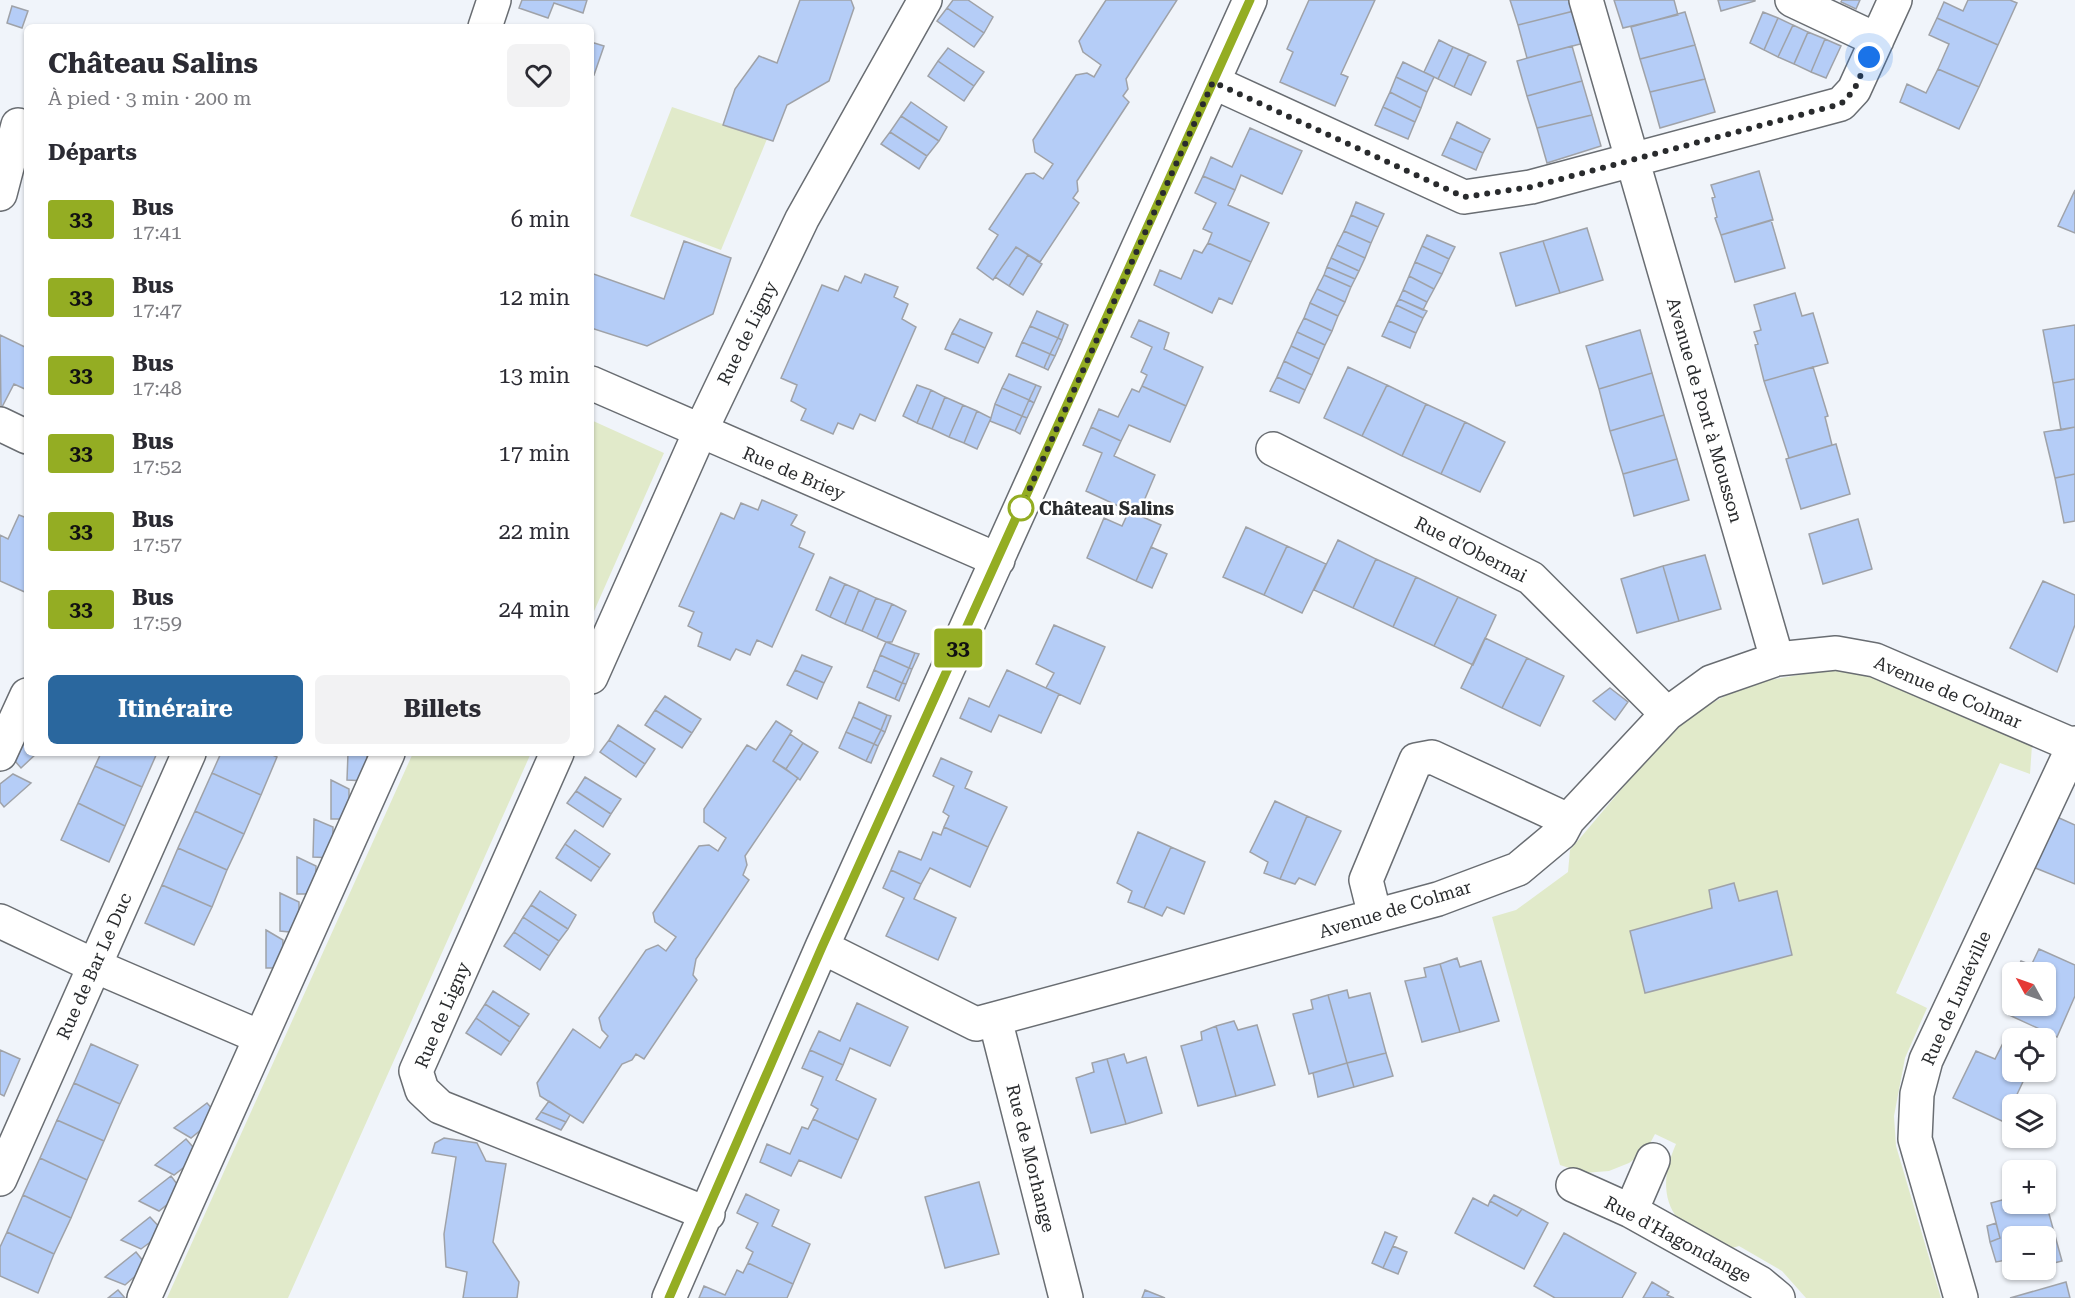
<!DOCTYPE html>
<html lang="fr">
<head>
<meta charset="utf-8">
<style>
	body { margin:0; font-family:"Roboto Serif",serif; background:#f2f2f3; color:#2b2b33; height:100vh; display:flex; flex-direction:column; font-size:22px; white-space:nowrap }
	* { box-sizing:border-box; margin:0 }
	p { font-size:20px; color:#7c7c81 }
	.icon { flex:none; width:33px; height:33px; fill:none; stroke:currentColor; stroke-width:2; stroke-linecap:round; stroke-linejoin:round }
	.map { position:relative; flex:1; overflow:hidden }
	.side { position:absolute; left:24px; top:24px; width:570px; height:732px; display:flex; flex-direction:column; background:#fff; border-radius:9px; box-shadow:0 2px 4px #0004 }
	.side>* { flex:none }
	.badge { padding:0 12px; border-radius:4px; font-size:21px; line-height:39px }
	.needle { width:39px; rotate:310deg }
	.fabs { position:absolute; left:2002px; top:962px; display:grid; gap:12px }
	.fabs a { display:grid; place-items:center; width:54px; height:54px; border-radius:9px; background:#fff; box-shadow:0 2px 4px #0004; font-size:30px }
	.you { position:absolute; width:30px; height:30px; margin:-15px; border:4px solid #fff; border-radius:50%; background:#1a73e8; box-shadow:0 0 0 9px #1a73e833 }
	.map>.badge { position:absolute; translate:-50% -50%; box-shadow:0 0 0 3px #fff }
	h2 { padding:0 24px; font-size:22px; line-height:54px }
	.round { display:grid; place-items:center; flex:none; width:63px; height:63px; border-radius:9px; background:#f2f2f3 }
	.headline { display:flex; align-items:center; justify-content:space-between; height:102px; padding:0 24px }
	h1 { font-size:28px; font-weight:700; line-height:45px }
	.button { display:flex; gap:12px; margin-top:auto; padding:12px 24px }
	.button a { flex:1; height:69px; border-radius:9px; background:#2a679e; color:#fff; font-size:24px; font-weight:700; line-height:69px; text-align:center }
	.button a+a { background:#f2f2f3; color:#2b2b33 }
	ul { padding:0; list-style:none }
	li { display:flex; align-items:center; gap:18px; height:78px; padding:0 24px }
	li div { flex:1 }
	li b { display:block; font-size:22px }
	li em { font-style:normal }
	li .badge { min-width:66px; font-weight:700; text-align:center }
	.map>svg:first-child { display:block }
</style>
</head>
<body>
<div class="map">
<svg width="2075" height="1298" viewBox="0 0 2075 1298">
	<rect width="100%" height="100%" fill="#f0f4fa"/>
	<path fill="#e1eaca" d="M672 107 767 139 721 250 630 216Z
		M591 420 664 453 591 618Z
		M1839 668 1864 673 2032 745 2030 774 2000 763 1896 993 1927 1008 1905 1058 1894 1116 1896 1146 1941 1298H1806L1782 1271 1739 1246 1725 1250C1713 1243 1686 1230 1678 1219 1660 1196 1665 1169 1676 1144L1655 1134 1646 1151 1629 1163 1609 1171 1584 1173 1560 1165 1492 917 1516 910 1568 872 1570 850 1669 733 1703 708 1747 684Z
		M413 753H531L288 1298H167Z"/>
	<path fill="#b5cdf7" stroke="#9fa2a8" stroke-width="1.5" d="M522 0H587L583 13 554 3 548 18 519 8Z
		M800 0H851L854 8 829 81 787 105 773 141 723 125 735 89 759 56 777 63Z
		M953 0H968L993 17 984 33 947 8Z
		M1106 0H1177L1126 79 1128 89 1123 96 1129 102 1077 181 1078 191 1073 198 1079 203 1040 262 1016 247 993 280 977 268 998 235 989 229 1026 174 1034 173 1043 179 1053 164 1035 152 1033 140 1076 75 1087 73 1094 77 1101 65 1083 52 1079 41Z
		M1309 0H1375L1341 74 1348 77 1335 106 1280 82 1293 52 1287 49Z
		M1510 0H1571L1574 11 1518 25Z
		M1614 0H1674L1678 15 1623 28Z
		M1718 0H1755V1L1721 11Z
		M1842 0H1860L1856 9 1841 2Z
		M1968 0H2010L2017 3 1998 45 1937 18 1944 2 1963 11Z
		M12 6 28 11 22 28 7 23Z
		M947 8 984 33 974 47 937 21Z
		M1574 11 1584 43 1527 58 1518 25Z
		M1685 12 1695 45 1640 59 1631 27Z
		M1763 12 1778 18 1764 50 1750 43Z
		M1778 18 1793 25 1778 57 1764 50Z
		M1937 18 1998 45 1979 87 1938 69 1949 44 1929 35Z
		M1793 25 1808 32 1794 64 1778 57Z
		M1808 32 1825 39 1811 72 1794 64Z
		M1825 39 1841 46 1826 78 1811 72Z
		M1439 40 1453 47 1438 79 1424 72Z
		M591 42 604 46 594 75 591 74Z
		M1695 45 1705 79 1650 92 1640 59Z
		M1572 46 1582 81 1527 96 1517 61Z
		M1453 47 1469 54 1454 87 1438 79Z
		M948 48 984 72 974 86 938 61Z
		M1469 54 1486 62 1471 95 1454 87Z
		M938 61 974 86 964 101 928 76Z
		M1403 62 1434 77 1427 92 1396 77Z
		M1938 69 1979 87 1959 129 1900 102 1907 84 1926 93Z
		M1396 77 1427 92 1421 108 1390 92Z
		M1705 79 1715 112 1660 128 1650 92Z
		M1582 81 1592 115 1537 128 1527 96Z
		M1390 92 1421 108 1415 122 1383 107Z
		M911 102 947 127 939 141 901 116Z
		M1383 107 1415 122 1408 139 1375 125Z
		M1592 115 1601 146 1547 163 1537 128Z
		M901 116 939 141 927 156 890 132Z
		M1457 122 1490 139 1483 153 1450 138Z
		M1250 128 1302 151 1282 194 1241 175 1235 190 1203 176 1211 157 1232 167Z
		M890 132 927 156 919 169 881 144Z
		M1450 138 1483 153 1476 170 1442 155Z
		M1759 171 1773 220 1721 235 1715 218 1717 217 1712 198 1715 197 1711 185Z
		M1203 176 1235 190 1228 205 1269 223 1251 262 1208 243 1212 233 1203 229 1216 203 1195 193Z
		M2075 190V233L2058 226Z
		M1356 202 1384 214 1378 227 1351 215Z
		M1351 215 1378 227 1371 243 1344 231Z
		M1771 220 1785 268 1735 282 1721 235Z
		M1587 228 1603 280 1560 293 1543 241Z
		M1344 231 1371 243 1365 258 1337 245Z
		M1427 235 1455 247 1449 259 1422 246Z
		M684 241 731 258 713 314 647 346 591 328V273L664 299Z
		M1543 241 1560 293 1516 306 1500 253Z
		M1208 243 1251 262 1232 304 1219 298 1212 313 1154 285 1160 270 1181 279 1194 250 1202 253Z
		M1337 245 1365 258 1359 271 1331 258Z
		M1422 246 1449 259 1442 274 1415 262Z
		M1016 247 1028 255 1009 286 995 277Z
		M1028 255 1042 264 1023 295 1009 286Z
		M1331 258 1359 271 1355 279 1327 267Z
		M1415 262 1442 274 1434 289 1409 276Z
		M1327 267 1355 279 1351 287 1324 275Z
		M865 274 898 287 894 297 908 304 902 319 916 327 875 421 860 414 853 429 838 423 833 434 801 420 806 409 791 401 797 385 781 378 822 285 838 291 845 276 861 283Z
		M1324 275 1351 287 1345 302 1317 289Z
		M1409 276 1434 289 1427 302 1403 290Z
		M1317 289 1345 302 1338 316 1310 303Z
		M1403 290 1427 302 1423 310 1399 299Z
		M1795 293 1802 316 1813 313 1828 363 1764 381 1755 345 1758 344 1754 332 1761 330 1754 305Z
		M1399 299 1427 311 1423 318 1396 305Z
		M1310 303 1338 316 1332 331 1304 318Z
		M1396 305 1423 318 1416 333 1389 321Z
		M1037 311 1064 323 1058 338 1030 326Z
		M1304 318 1332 331 1325 345 1297 332Z
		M960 319 992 333 985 348 952 333Z
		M1139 320 1169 333 1164 349 1203 367 1186 406 1142 386 1147 375 1141 372 1152 347 1131 337Z
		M1389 321 1416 333 1410 348 1382 336Z
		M1064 323 1068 325 1062 340 1058 338Z
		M2075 325V379L2053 383 2043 330Z
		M1030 326 1058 338 1050 354 1022 342Z
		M1640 330 1652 373 1599 389 1586 346Z
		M1297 332 1325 345 1319 359 1291 346Z
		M952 333 985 348 978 363 945 349Z
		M0 335 27 348V390L14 384 1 409Z
		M1058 338 1062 340 1055 356 1050 354Z
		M1022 342 1050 354 1044 368 1016 356Z
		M1291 346 1319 359 1312 375 1284 361Z
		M1050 354 1055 356 1048 370 1044 368Z
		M1284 361 1312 375 1305 390 1277 377Z
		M1348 367 1387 385 1362 436 1324 418Z
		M1813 367 1828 416 1825 417 1832 445 1789 458 1764 381Z
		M1652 373 1664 415 1610 431 1599 389Z
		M1009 374 1036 385 1029 400 1002 388Z
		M1277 377 1305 390 1299 403 1270 391Z
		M2075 379V427L2061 430 2053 383Z
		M917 385 931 390 917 423 903 416Z
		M1036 385 1041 387 1034 403 1029 400Z
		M1387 385 1426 404 1402 456 1362 436Z
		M1142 386 1186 406 1170 442 1129 425 1121 441 1091 427 1099 409 1118 417 1132 389 1139 392Z
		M1002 388 1029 400 1022 416 995 404Z
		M931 390 945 397 932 429 917 423Z
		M945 397 963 405 949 437 932 429Z
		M1029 400 1034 403 1027 418 1022 416Z
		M995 404 1022 416 1015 431 990 421Z
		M1426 404 1465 422 1441 474 1402 456Z
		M963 405 977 411 964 443 949 437Z
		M977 411 991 418 977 449 964 443Z
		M1664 415 1677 459 1623 474 1610 431Z
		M1022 416 1027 418 1020 434 1015 431Z
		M1465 422 1505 442 1480 492 1441 474Z
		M1091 427 1121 441 1114 456 1155 475 1138 515 1086 491 1102 453 1083 445Z
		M2075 427V474L2055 478 2044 432Z
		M1836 444 1850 494 1801 509 1786 459Z
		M1677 459 1689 500 1634 516 1623 474Z
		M2075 474V521L2064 523 2055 478Z
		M762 500 797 515 791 525 805 532 799 547 814 554 772 647 757 640 750 655 736 649 730 660 698 646 702 633 688 626 694 612 679 606 721 513 734 519 741 503 758 510Z
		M1129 511 1161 525 1136 581 1087 558 1104 518 1122 526Z
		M19 515 27 518V593L0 581V535L8 539Z
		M1858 519 1872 569 1823 584 1809 534Z
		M1246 527 1287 546 1264 595 1223 577Z
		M1338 540 1376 559 1353 608 1314 590Z
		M1287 546 1326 564 1302 613 1264 595Z
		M1151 547 1167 554 1152 588 1136 581Z
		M1705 555 1721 609 1679 621 1663 566Z
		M1376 559 1416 577 1393 627 1353 608Z
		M1663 566 1679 621 1637 633 1621 579Z
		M830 577 845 584 830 617 816 610Z
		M1416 577 1458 597 1434 646 1393 627Z
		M2043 581 2075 595V625L2057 672 2010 648Z
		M845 584 859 590 845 624 830 617Z
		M859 590 876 598 862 631 845 624Z
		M1458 597 1496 615 1473 665 1434 646Z
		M876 598 892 604 877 638 862 631Z
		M892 604 906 611 892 642H886L877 638Z
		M1054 625 1105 647 1080 704 1046 688 1054 673 1036 664Z
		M1485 638 1527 658 1502 708 1461 688Z
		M886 642 915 653 909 668 880 655Z
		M915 653 919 654 912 669 909 668Z
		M802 655 832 667 824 683 795 670Z
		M880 655 909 668 902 683 874 670Z
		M1527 658 1564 676 1540 726 1502 708Z
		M909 668 912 669 906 684 902 683Z
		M795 670 824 683 817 699 787 685Z
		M874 670 902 683 895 699 867 687Z
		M1007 670 1059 694 1041 733 999 715 991 732 960 718 969 698 989 707Z
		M902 683 906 684 899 701 895 699Z
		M1610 688 1628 702 1615 720 1593 701Z
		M665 696 701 719 692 733 655 710Z
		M859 702 887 715 881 730 853 717Z
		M655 710 692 733 682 748 645 725Z
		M887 715 891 716 885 732 881 730Z
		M853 717 881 730 874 744 846 732Z
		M776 721 792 731 773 761 798 778 745 856 747 865 743 875 749 880 696 959 693 975 697 980 644 1059 636 1054 632 1060 622 1064 583 1123 540 1096 537 1083 573 1029 600 1048 608 1036 602 1030 599 1018 646 950 658 945 666 951 676 937 655 922 653 913 699 846 709 845 718 851 726 838 704 822V809L747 745 756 750Z
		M618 725 655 749 645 764 609 740Z
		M881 730 885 732 878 746 874 744Z
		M846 732 874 744 866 761 839 748Z
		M790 734 803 743 786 769 773 761Z
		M27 737V753H37L21 768 9 754Z
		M609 740 645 764 636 777 600 752Z
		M803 743 818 752 800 780 786 769Z
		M874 744 878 746 871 763 866 761Z
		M101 753H157L142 787 95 766Z
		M221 753H268L277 757 261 795 212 773Z
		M348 753H367V781L347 780Z
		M941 758 972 772 965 788 1007 807 988 847 944 827 949 816 943 812 954 786 933 776Z
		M95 766 142 787 125 826 78 803Z
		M212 773 261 795 244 834 195 811Z
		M13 774 31 783 4 807 0 802V784Z
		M585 777 621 799 611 814 576 791Z
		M331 780 349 789V819H331Z
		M576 791 611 814 603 827 567 803Z
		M1275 801 1307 816 1280 879 1264 873 1268 862 1250 852Z
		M78 803 125 826 109 862 61 840Z
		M195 811 244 834 227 870 178 848Z
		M1307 816 1341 831 1315 885 1299 878 1295 884 1280 879Z
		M2057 817 2075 825V884L2033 867Z
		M314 819 333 827V858L313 857Z
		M944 827 988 847 970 887 930 868 921 884 891 870 899 851 921 860 933 832 941 835Z
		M575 830 610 854 600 868 565 844Z
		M1138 832 1171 847 1144 908 1128 902 1132 891 1117 883Z
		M565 844 600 868 591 881 556 858Z
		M1171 847 1205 862 1184 914 1167 907 1162 916 1144 908Z
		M178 848 227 870 212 907 162 885Z
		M297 857 316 866 315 894H297Z
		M891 870 921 884 914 899 956 918 938 960 886 936 904 898 883 888Z
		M1734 883 1739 901 1777 891 1792 955 1645 993 1630 931 1712 908 1709 890Z
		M162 885 212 907 194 945 145 923Z
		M540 891 576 915 568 929 531 905Z
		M280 893 299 902V933L280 931Z
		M531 905 568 929 559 941 523 917Z
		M523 917 559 941 549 956 514 932Z
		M266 930 283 940 282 968H266Z
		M514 932 549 956 540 970 504 946Z
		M2039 949 2075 965V996L2057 1037 2009 1015 2014 1005H2046V972H2028Z
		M1457 958 1460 967 1481 961 1499 1021 1460 1032 1440 964Z
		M2021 961 2031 965 2028 972H2016Z
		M1440 964 1460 1032 1422 1042 1405 981 1426 977 1424 968Z
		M2013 979V997L2006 994Z
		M1347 990 1349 998 1370 993 1386 1053 1347 1063 1328 995Z
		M493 991 529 1014 520 1027 485 1004Z
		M1328 995 1347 1063 1309 1074 1293 1014 1313 1009 1311 1000Z
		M857 1003 908 1027 890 1066 850 1048 843 1065 810 1050 819 1031 840 1041Z
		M485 1004 520 1027 510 1042 476 1018Z
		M476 1018 510 1042 501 1055 466 1033Z
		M1234 1021 1238 1030 1257 1025 1275 1085 1236 1096 1216 1026Z
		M1216 1026 1236 1096 1198 1106 1181 1046 1202 1040 1201 1032Z
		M2007 1035 2013 1038V1071H2028L2004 1122 1953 1098 1976 1051 1995 1059Z
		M91 1044 138 1065 120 1104 74 1083Z
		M0 1050 20 1059 4 1096 0 1094Z
		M810 1050 843 1065 836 1080 876 1099 858 1140 813 1119 818 1109 811 1105 823 1077 802 1068Z
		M1386 1053 1393 1076 1354 1087 1347 1063Z
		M1124 1054 1127 1063 1146 1057 1162 1113 1126 1124 1107 1059Z
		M1107 1059 1126 1124 1091 1133 1076 1078 1094 1072 1092 1063Z
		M1347 1063 1354 1087 1318 1097 1313 1073Z
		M74 1083 120 1104 104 1141 57 1120Z
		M549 1101 570 1115 566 1122 541 1112Z
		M207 1103 218 1116 191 1138 174 1128Z
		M541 1112 566 1122 561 1130 536 1119Z
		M813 1119 858 1140 841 1178 799 1160 791 1176 760 1162 767 1144 790 1154 802 1127 808 1129Z
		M57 1120 104 1141 87 1180 40 1158Z
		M444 1138 477 1143 486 1161 506 1164 493 1242 519 1282 517 1298H463L467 1272 446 1267 444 1234 456 1157 432 1153 435 1143Z
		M186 1139 200 1155 174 1175 155 1165Z
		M40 1158 87 1180 71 1218 23 1195Z
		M171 1176 183 1192 159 1211 139 1201Z
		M979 1182 999 1254 945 1268 925 1197Z
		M746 1194 779 1210 772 1226 810 1244 793 1284 748 1263 753 1252 746 1248 758 1223 737 1213Z
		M23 1195 71 1218 54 1254 7 1232Z
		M1494 1195 1522 1209 1517 1216 1490 1201Z
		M2013 1197V1203H2046L2062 1261 2046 1265V1236H2013V1269H2032L2010 1275 2006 1260 1996 1262 1990 1242 2000 1238 1991 1203Z
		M1473 1198 1488 1206 1490 1201 1517 1216 1522 1209 1548 1223 1524 1269 1455 1233Z
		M150 1217 164 1232 141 1249 121 1240Z
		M1996 1223 2000 1238 1990 1242 1987 1226Z
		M7 1232 54 1254 38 1293 0 1276V1247Z
		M1385 1232 1397 1237 1383 1268 1372 1263Z
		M1564 1233 1636 1273 1622 1298H1555L1534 1286Z
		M1393 1246 1407 1252 1398 1274 1383 1268Z
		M136 1252 147 1266 125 1285 105 1277Z
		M748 1263 793 1284 787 1298H699L704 1286 725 1295 737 1270 743 1273Z
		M1652 1282 1669 1292 1667 1295 1674 1298H1643Z
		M2066 1282 2070 1298H2010Z
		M118 1290 125 1298H108Z
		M1145 1290 1165 1298H1142Z"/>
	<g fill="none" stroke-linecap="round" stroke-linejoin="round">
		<g stroke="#696d72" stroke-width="36">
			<path id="minor" d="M1586 0 1777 659
				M1792 0 1877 40
				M485 27 494 0
				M1213 82 1464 197 1531 187 1841 104 1854 90 1895 0
				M0 194 18 125
				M591 383 998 560
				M0 424 27 437
				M1273 449 1531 578 1667 714
				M591 677 700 432 802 219 925 0
				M557 753 416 1071 422 1090 440 1107 708 1214
				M0 754 27 695
				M1375 916 1366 880 1416 760 1432 757 1568 820
				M0 921 95 966 260 1037
				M822 947 976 1024 1438 899 1518 869 1561 833 1568 820 1667 714 1711 682 1777 659 1836 653 1875 660 2075 746
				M995 1019 1066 1298
				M0 1179 189 753
				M1573 1185 1631 1211 1760 1283 1778 1298
				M1631 1211 1653 1160
				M144 1298 388 753
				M669 1298 822 947 1250 0
				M1961 1298 1915 1139 1917 1094 1926 1060 2075 743"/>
		</g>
		<use href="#minor" stroke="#fff" stroke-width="33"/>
	</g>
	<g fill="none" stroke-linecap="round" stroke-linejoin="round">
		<g stroke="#fff" stroke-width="14">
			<path id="line" d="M669 1298 822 947 1250 0"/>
		</g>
		<use href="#line" stroke="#94ad23" stroke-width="9"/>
		<path stroke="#292b2d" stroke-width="6" stroke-dasharray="0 10.8" d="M1021 508 1213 82 1464 197 1531 187 1841 104 1854 90 1869 57"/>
	</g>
	<circle fill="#fff" stroke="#94ad23" stroke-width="3" cx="1021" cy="508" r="12"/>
	<g text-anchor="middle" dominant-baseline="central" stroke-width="5" stroke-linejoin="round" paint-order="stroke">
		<g font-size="18" fill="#292b2d" stroke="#fff">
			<text transform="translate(747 333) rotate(-64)">Rue de Ligny</text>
			<text transform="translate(1705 410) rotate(74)">Avenue de Pont à Mousson</text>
			<text transform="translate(794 473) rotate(23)">Rue de Briey</text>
			<text transform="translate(1471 549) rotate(27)">Rue d'Obernai</text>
			<text transform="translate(1948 692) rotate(23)">Avenue de Colmar</text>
			<text transform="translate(1395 909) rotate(-17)">Avenue de Colmar</text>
			<text transform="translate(94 966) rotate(-66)">Rue de Bar Le Duc</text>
			<text transform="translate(1956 998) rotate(-66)">Rue de Lunéville</text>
			<text transform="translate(442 1015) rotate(-67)">Rue de Ligny</text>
			<text transform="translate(1031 1158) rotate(76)">Rue de Morhange</text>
			<text transform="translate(1678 1239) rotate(28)">Rue d'Hagondange</text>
		</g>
		<g font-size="18" font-weight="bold" fill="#292b2d" stroke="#fff" text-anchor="start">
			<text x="1039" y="508">Château Salins</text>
		</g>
	</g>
</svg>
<div class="fabs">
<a><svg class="needle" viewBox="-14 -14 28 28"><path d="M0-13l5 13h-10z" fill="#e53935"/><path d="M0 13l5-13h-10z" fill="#7c7c81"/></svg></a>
<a><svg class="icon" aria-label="locate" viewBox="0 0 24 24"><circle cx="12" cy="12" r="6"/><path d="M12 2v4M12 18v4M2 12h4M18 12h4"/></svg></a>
<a><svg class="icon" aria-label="layers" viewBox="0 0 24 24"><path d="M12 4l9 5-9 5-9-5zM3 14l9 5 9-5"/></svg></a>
<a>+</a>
<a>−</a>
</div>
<div class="you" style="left:1869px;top:57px"></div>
<b class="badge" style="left:958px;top:648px;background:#94ad23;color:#111">33</b>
<section class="side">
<div class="headline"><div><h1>Château Salins</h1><p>À pied · 3 min · 200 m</p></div><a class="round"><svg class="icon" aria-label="heart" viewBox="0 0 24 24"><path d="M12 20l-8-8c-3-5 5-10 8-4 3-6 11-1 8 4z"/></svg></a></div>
<h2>Départs</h2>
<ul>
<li><span class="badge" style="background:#94ad23;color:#111">33</span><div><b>Bus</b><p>17:41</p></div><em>6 min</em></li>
<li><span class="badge" style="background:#94ad23;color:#111">33</span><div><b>Bus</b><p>17:47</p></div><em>12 min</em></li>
<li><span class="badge" style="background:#94ad23;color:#111">33</span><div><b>Bus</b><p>17:48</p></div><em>13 min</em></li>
<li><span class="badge" style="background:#94ad23;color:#111">33</span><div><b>Bus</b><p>17:52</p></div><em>17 min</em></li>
<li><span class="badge" style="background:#94ad23;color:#111">33</span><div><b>Bus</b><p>17:57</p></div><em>22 min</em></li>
<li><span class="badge" style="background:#94ad23;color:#111">33</span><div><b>Bus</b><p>17:59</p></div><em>24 min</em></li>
</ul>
<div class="button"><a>Itinéraire</a><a>Billets</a></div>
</section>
</div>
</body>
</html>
